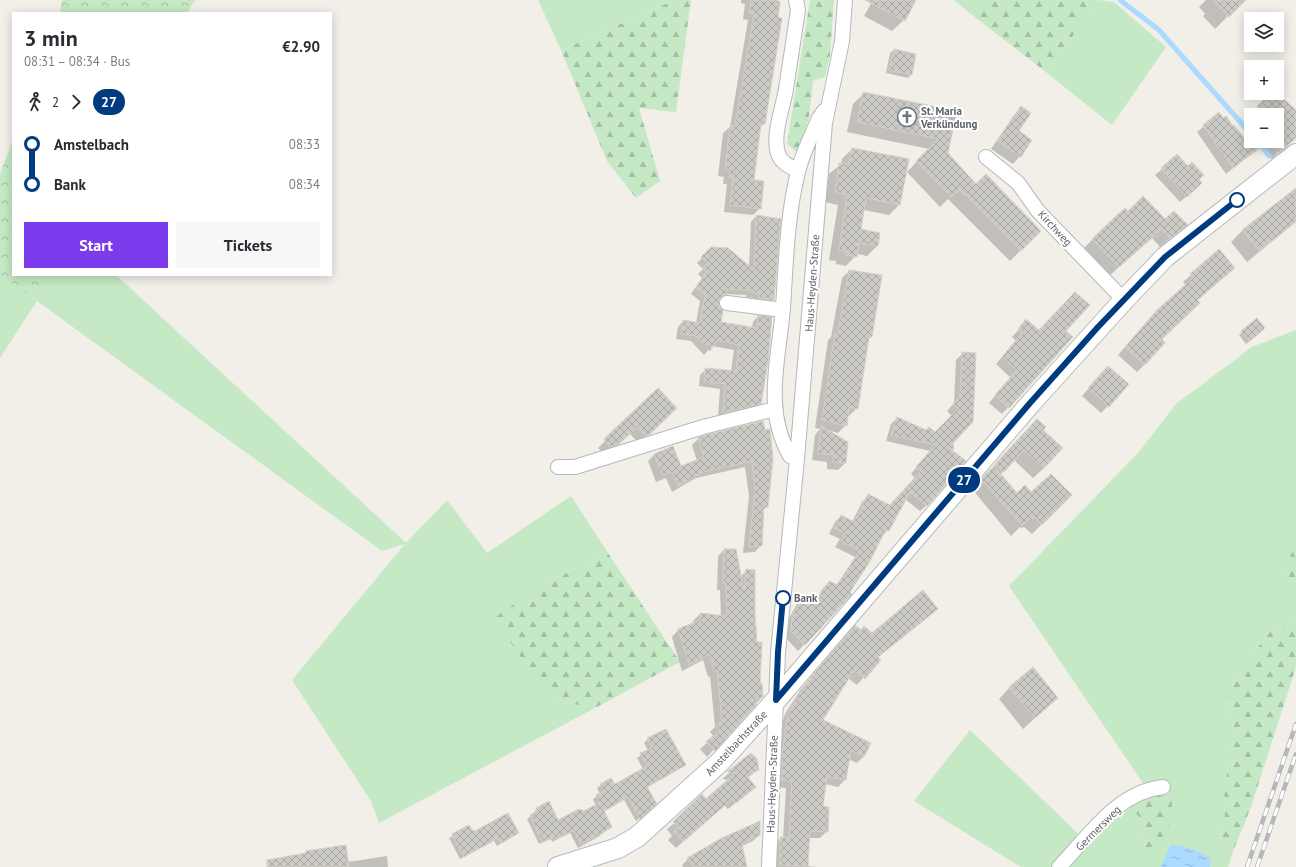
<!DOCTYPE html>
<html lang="en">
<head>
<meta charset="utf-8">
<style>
	body { margin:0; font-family:"PT Sans",sans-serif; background:#f7f7f7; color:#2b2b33; height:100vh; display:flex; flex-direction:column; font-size:15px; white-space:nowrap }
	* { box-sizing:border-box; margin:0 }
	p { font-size:13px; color:#7c7c81 }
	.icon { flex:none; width:22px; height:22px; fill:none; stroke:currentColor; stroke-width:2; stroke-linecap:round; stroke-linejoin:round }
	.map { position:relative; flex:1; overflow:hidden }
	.side { position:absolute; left:12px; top:12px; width:320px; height:264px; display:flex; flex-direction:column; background:#fff; border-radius:0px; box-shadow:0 2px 10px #0003 }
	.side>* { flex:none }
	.badge { padding:0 8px; border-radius:13px; font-size:14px; line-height:26px }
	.buttons { position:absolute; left:1244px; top:12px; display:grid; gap:8px }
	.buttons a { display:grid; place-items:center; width:40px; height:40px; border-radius:0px; background:#fff; box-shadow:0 2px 10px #0003; font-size:20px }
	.map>.badge { position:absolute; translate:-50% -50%; box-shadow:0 0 0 2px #fff }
	.legs { display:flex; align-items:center; gap:6px; height:44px; padding:0 12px; font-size:13px }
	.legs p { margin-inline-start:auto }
	.overview { display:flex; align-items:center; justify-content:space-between; height:68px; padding:0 12px }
	h1 { font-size:22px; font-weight:600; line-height:30px }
	.button { display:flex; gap:8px; margin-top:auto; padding:8px 12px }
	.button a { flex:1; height:46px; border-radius:0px; background:#7c3aed; color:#fff; font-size:16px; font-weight:600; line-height:46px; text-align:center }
	.button a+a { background:#f7f7f7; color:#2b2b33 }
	ul { padding:0 12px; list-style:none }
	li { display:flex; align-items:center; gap:14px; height:40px; font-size:15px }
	li i { display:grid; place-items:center; width:6px; height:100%; margin:0 5px; background:currentColor }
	li i::after { content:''; width:10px; height:10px; margin:-5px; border:3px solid; border-radius:50%; background:#fff }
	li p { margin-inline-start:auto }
	li:first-child i { background:linear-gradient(#0000 50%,currentColor 0) }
	li:last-child i { background:linear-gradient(currentColor 50%,#0000 0) }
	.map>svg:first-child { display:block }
</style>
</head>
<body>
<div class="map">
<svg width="1296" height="867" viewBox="0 0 1296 867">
	<defs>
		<pattern id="forest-firs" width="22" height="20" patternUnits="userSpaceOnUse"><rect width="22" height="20" fill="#c5e8c5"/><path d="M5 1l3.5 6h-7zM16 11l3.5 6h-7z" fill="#a3c0a4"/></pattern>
		<pattern id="park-crowns" width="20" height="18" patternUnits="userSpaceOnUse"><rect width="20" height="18" fill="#c5e8c5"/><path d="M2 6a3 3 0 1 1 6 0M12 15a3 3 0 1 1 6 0" fill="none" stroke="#a3c0a4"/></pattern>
		<pattern id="water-ripples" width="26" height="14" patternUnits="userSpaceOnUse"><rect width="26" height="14" fill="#aadaff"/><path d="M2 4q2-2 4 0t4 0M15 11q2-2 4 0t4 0" fill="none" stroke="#8eb4d2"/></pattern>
		<pattern id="building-cross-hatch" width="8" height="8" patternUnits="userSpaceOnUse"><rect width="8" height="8" fill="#cccac5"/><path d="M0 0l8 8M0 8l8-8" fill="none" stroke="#a9a8a4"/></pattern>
	</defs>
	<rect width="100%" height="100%" fill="#f1efe8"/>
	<path fill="#c5e8c5" d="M538 0H675L561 50Z
		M954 0H980L971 14Z
		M1098 0 1114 2 1166 47 1112 125 1047 73Z
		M13 146V275H116L406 543 447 500 487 553 571 496 608 553 538 587 550 700 595 708 379 823 371 801 292 680 405 544 382 551 37 301 0 358V173Z
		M1296 330V542L1283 575 1296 587V621L1270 632 1254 652 1237 678 1226 701 1234 733 1228 764 1224 799 1225 817 1219 839 1234 849 1228 867H1021L914 801 970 730 1089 844 1124 807 1139 816 1145 829 1140 845 1168 826 1172 814 1149 792 1009 586 1138 453 1176 404 1252 347Z"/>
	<path fill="url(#forest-firs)" d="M675 0H691L676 112 639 108 660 181 636 198 607 161 561 50Z
		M810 0H834L830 55 825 77 813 81 809 118 798 153 787 144Z
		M980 0H1098L1047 73 971 14Z
		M1296 542V587L1283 575Z
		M608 553 680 662 595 708 550 700 494 618 538 587Z
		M1296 621V667L1251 807 1234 849 1219 840 1225 817 1224 799 1228 764 1234 733 1226 701 1237 678 1254 652 1270 632Z
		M1149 792 1172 800V814L1163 846 1150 860 1141 857 1140 845 1145 829 1139 816 1124 807Z"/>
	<path fill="url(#park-crowns)" d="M62 0H195L187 13H60Z
		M13 139V275H48L36 297 0 277V174Z"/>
	<path fill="url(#water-ripples)" d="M1170 845C1182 844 1200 851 1210 858V867H1161Z"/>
	<path fill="#0003" d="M741 0H775L764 124 759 128 753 181 760 208 753 215 724 212 727 184H723L724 177 718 176 723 133 730 127 748 20 743 19 745 4 741 3Z
		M873 0H915L904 20 892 31 864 16Z
		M1206 0H1244L1215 29 1203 16 1205 14 1199 7Z
		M894 50 911 74 908 78 886 73 890 53Z
		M864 93 956 112 947 153 976 185 1040 231 1010 261 948 199 940 207 907 172 929 149 847 132 853 104Z
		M1270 93H1276L1296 112V135L1272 159 1259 145 1263 141H1277V115H1254L1260 109 1257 106Z
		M1021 108 1017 131 1020 156 1013 164 991 149 1014 115Z
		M1219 114 1253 152 1226 174 1197 132Z
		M852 149 899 205 889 215 864 210 860 230 877 246 867 256 857 254 846 266 836 264V261L829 260 838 205 825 202 829 174 841 164 842 159Z
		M1162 169 1198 179 1195 189 1180 202 1155 175Z
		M1291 192 1296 198V222L1247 262 1231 242 1242 231Z
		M756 216 773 300 768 305 754 304V298L746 297V295L725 294 718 301 720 323 752 328 753 322 758 316 760 403 754 409 718 418 720 389 699 386 700 375 706 369 731 372 734 350 712 346 704 355 691 341 676 339 678 327 683 321 696 323 700 301 691 294 702 278 698 274 703 269 697 263 712 248 749 267 751 222Z
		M1116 216 1165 221 1186 225 1160 247 1152 238 1109 276 1083 249Z
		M1234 268 1197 301 1161 340 1145 364 1137 372 1118 355 1150 319 1186 285 1183 282 1191 275Z
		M849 271 871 337 868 340 857 408 849 416 847 415 846 425 838 433 827 430 845 463 838 470 827 469V462L812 460 815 435 820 429 815 428 828 340 831 337 842 278Z
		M1020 328 1039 332 1065 331 1071 337 1002 414 989 403 1011 378 996 364 1016 341 1012 337Z
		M1242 332H1261L1246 344 1239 335Z
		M962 354H975L952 443 953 449 927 505 920 511 905 499 888 530 882 536 848 592 851 594 798 651 785 637 786 624 798 602 804 596 816 601 823 588 829 582 836 586 855 557 835 547 840 539 829 534 835 522 841 516 852 522 862 502 869 495 889 506 915 478 911 474 930 451 886 441 891 424 897 418 926 432 935 433 952 416 947 411 954 403 956 360Z
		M1101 374 1108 406 1101 413 1082 396Z
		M658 390 675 408 641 441 638 442 629 433 610 451 603 453 598 448Z
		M1042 430 1044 468 1033 478 1014 460 1000 475 1017 494 1071 495 1032 534 1024 527 1022 528 1020 527 1011 536 972 489 1027 431Z
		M764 431 767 506 763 510 761 545 755 552 743 553 749 496 745 467 696 478 672 492 666 478 656 482 648 461 654 455 672 447 681 467 697 461 692 445 699 438Z
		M724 550 740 577 747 570 754 614 759 684 762 697 707 757 700 749 714 737 710 732 715 727 710 676 708 677 703 660 682 671 672 637 678 630 693 624V621L700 614 721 616 720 590H717L718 556Z
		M937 609 877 658 879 660 857 685 848 678 822 720 864 756 857 763 848 759 845 780 838 787 825 784 822 807 827 831 820 838H809L807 866 817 867H774V845L781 838 783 839 786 788 776 787 781 727 785 714 801 689 849 633 861 631 872 635Z
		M1010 687 1057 698 1023 729 999 699Z
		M648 739 685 765 646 788 652 807 636 821 624 800 603 812 611 827 598 837 578 848 570 833 552 842 551 839 539 844 527 819 534 814V812L537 809 558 821 596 806 593 799 600 794 597 788 601 785 614 786 643 769 637 758 648 750 644 743Z
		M751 755 758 770 747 778V794L728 809 724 805 676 848 668 840 672 836 667 829 729 780 722 779Z
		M469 826 472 831 518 833 497 846 494 841 460 859 449 838Z
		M759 835 753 841 742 846 746 867H683L682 865 688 859 723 839Z
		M306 852 348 862 387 856 388 867H268L303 855Z"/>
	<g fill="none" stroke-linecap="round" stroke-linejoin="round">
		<path stroke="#aadaff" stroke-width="5" d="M1120 0 1159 30 1251 134
			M1257 141 1269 156"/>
	</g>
	<path fill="url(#building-cross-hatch)" stroke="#d6d1c6" d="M751 0H776L780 2 778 17 782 18 765 124H761L754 180 764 181 761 209 730 205 733 178 729 177 730 170 725 169 730 126H735L754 14 749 12Z
		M865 0H916L905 21Z
		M1213 0H1246L1229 17Z
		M894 49 916 54 912 75 889 70Z
		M863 92 957 111 948 153 976 184 986 174 1041 231 1021 251 965 194 964 195 959 190 951 197 916 161 938 139 857 122Z
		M1260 93H1277L1296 110V138L1277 154V115H1252L1267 101Z
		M1021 106 1031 113 1019 131 1032 140 1021 157 997 141Z
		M1219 112 1223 118 1226 116 1233 126 1234 125 1246 141H1269L1233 168 1203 125Z
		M852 148 909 159 900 205 866 198 861 229 880 233 878 246 859 243 857 257 845 255 846 251 839 250 847 195 835 192 839 163 848 164Z
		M1177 154 1188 166 1192 162 1204 175 1199 179 1202 183 1187 197 1161 168Z
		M1296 188V221L1259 251 1242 230Z
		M1143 196 1165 219 1174 211 1188 225 1170 238 1162 229 1119 267 1092 239 1116 216 1125 208 1128 211Z
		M756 215 781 219 774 300 759 298V293L751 292V290L727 289 726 295 720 298 719 302V307L723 310 721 322 757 328 758 315 772 317 768 362 761 404 723 413 725 384 704 381 705 368 736 371 739 345 717 340 710 351 696 336 681 334 683 320 700 323 705 295 696 288 706 272 703 268 708 263 701 257 711 247 728 248 754 270Z
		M1219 249 1235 268 1197 300 1200 303 1162 339 1165 343 1145 365 1125 347 1157 310 1193 278 1190 274Z
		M849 270 882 275 872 337H869L858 409 849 407 847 426 822 420 835 332H838Z
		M1075 292 1090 305 1066 331 1073 337 1009 408 995 395 1017 370 1002 357 1022 333 1018 329 1026 319 1039 330Z
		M1257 318 1265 328 1250 341 1241 331Z
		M962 352 976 353 973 422 953 443 954 449 949 448 966 461 927 506 910 492 889 531 886 529 870 561 850 592 852 594 805 645 791 631 792 617 804 594 817 601 829 581 837 585 860 551 841 541 845 533 834 528 841 515 854 522 868 494 890 505 921 471 916 467 935 445 891 435 897 417 926 430 929 427 935 432 958 409 953 404 960 396Z
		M1108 366 1129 384 1109 407 1088 388Z
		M658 388 677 408 649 435 645 436 637 427 618 445 610 447 604 440 606 437Z
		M1037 419 1046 427 1043 430 1063 448 1044 468 1024 450 1004 472 995 464Z
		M763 421 765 430 770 429 773 458 768 507 764 508 762 546 749 547 755 489 752 461 703 472 678 486 672 472 663 476 654 454 673 446 681 466 704 457 698 437Z
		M821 426 848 442 846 463 833 462 834 455 818 453Z
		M994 466 1017 493 1025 485 1031 492 1051 474 1072 495 1042 525 1035 517 1033 519 1031 517 1022 526 981 479Z
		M724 549H736L744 591 746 569 755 570V614L757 642H762L760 683H762L763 697 756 699V705L715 751 706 742 720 730 716 725 722 722 717 670 714 671 710 654 689 665 678 629 700 620V613L727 616 726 584H723Z
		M923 590 938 609 878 657 881 660 865 679 854 670 823 720 871 743 864 757 851 750 846 780 827 777 823 806 829 807 828 832 810 831 808 866 780 865V837L789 838 792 782 782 780V757L787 719 792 706 808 681 855 625 861 630 864 626 872 633Z
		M1033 667 1058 698 1035 718 1009 687Z
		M666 729 686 765 647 787 657 804 640 819 628 797 604 811 612 827 581 845 574 830 556 839 554 836 542 842 530 815 538 811 536 808 549 801 558 820 579 809 584 811 599 803 600 805 596 795 604 791 600 784 611 778 615 784 647 766 640 753 652 748 647 738Z
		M751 753 757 759 759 770 746 775 756 787 736 803 732 799 683 842 674 832 678 828 673 822 702 794 706 799 735 773 727 772Z
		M508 813 519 833 501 843 498 838 464 857 452 834 469 825 472 830 475 831Z
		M760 821V835L742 844 747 867H694L687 858 722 838Z
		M346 845 349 867H267V860L306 853V851Z"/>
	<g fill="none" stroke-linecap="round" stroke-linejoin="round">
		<g stroke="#b5b8bc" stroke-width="16">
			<path id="street" d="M796 0 798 10C794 36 790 63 786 89 783 108 771 138 779 156 782 163 791 167 798 171
				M986 157 1018 183 1038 211 1124 300
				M727 303 783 310
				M797 459 790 456C763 409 779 358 783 308 786 262 787 216 798 172 802 154 812 135 819 118L824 111
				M558 467H575L703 427 775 409
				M769 867 778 653 797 459 825 123 842 41 845 0
				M1059 867C1089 836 1117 792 1163 787"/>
		</g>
		<g stroke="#b6babf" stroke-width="22">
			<path id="secondary" d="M558 867 618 848 637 837 721 761 776 700 1031 403 1124 300 1165 257 1296 154"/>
		</g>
		<use href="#street" stroke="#fff" stroke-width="14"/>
		<use href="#secondary" stroke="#fff" stroke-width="20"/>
		<g stroke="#b6b7b8" stroke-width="4.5">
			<path id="rail" d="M1247 867 1296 724
				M1257 867 1296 754"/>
		</g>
		<use href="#rail" stroke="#fff" stroke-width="3" stroke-dasharray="9" stroke-linecap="butt"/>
	</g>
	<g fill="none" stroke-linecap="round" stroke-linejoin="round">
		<g stroke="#fff" stroke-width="9">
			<path id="line-1" d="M783 598 778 652 776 700 1030 403 1098 327 1165 257 1237 200"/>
		</g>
		<use href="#line-1" stroke="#003b80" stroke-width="6"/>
	</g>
	<defs>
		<g id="church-ring" transform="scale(1)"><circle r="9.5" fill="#fff" stroke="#6b7280" stroke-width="1.5"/><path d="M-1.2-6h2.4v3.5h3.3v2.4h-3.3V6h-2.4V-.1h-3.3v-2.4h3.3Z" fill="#6b7280"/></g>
	</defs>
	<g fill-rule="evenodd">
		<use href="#church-ring" x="907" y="117"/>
	</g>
	<g fill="#fff" stroke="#003b80" stroke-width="2">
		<circle cx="1237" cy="200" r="7"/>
		<circle cx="783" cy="598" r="7"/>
	</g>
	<g text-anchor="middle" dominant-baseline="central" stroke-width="4" stroke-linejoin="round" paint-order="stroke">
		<g font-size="11" font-weight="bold" fill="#5b616d" stroke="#fff" text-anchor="start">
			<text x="921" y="111">St. Maria<tspan x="921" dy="13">Verkündung</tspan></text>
		</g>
		<g font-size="11" fill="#5f6368" stroke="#fff">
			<text transform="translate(1055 228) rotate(47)">Kirchweg</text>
			<text transform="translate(812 283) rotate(-86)">Haus-Heyden-Straße</text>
			<text transform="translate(736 743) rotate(-47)">Amstelbachstraße</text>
			<text transform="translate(772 784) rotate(-88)">Haus-Heyden-Straße</text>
			<text transform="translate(1098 828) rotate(-45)">Germersweg</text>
		</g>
		<g font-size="11" font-weight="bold" fill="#5f6368" stroke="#fff" text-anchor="start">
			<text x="794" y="598">Bank</text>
		</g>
	</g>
</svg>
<div class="buttons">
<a><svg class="icon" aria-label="layers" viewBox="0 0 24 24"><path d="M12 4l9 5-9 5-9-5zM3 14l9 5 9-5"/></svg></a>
<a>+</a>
<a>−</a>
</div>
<b class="badge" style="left:964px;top:480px;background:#003b80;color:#fff">27</b>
<section class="side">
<div class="overview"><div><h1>3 min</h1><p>08:31 – 08:34 · Bus</p></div><b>€2.90</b></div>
<div class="legs"><svg class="icon" aria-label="walk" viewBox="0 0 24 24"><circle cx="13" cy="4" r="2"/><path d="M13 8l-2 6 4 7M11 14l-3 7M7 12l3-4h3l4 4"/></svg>2<svg class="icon" aria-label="forward" viewBox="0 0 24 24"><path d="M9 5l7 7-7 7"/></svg><b class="badge" style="background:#003b80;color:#fff">27</b></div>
<ul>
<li><i style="color:#003b80"></i><b>Amstelbach</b><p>08:33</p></li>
<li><i style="color:#003b80"></i><b>Bank</b><p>08:34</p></li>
</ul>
<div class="button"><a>Start</a><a>Tickets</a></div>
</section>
</div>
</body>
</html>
